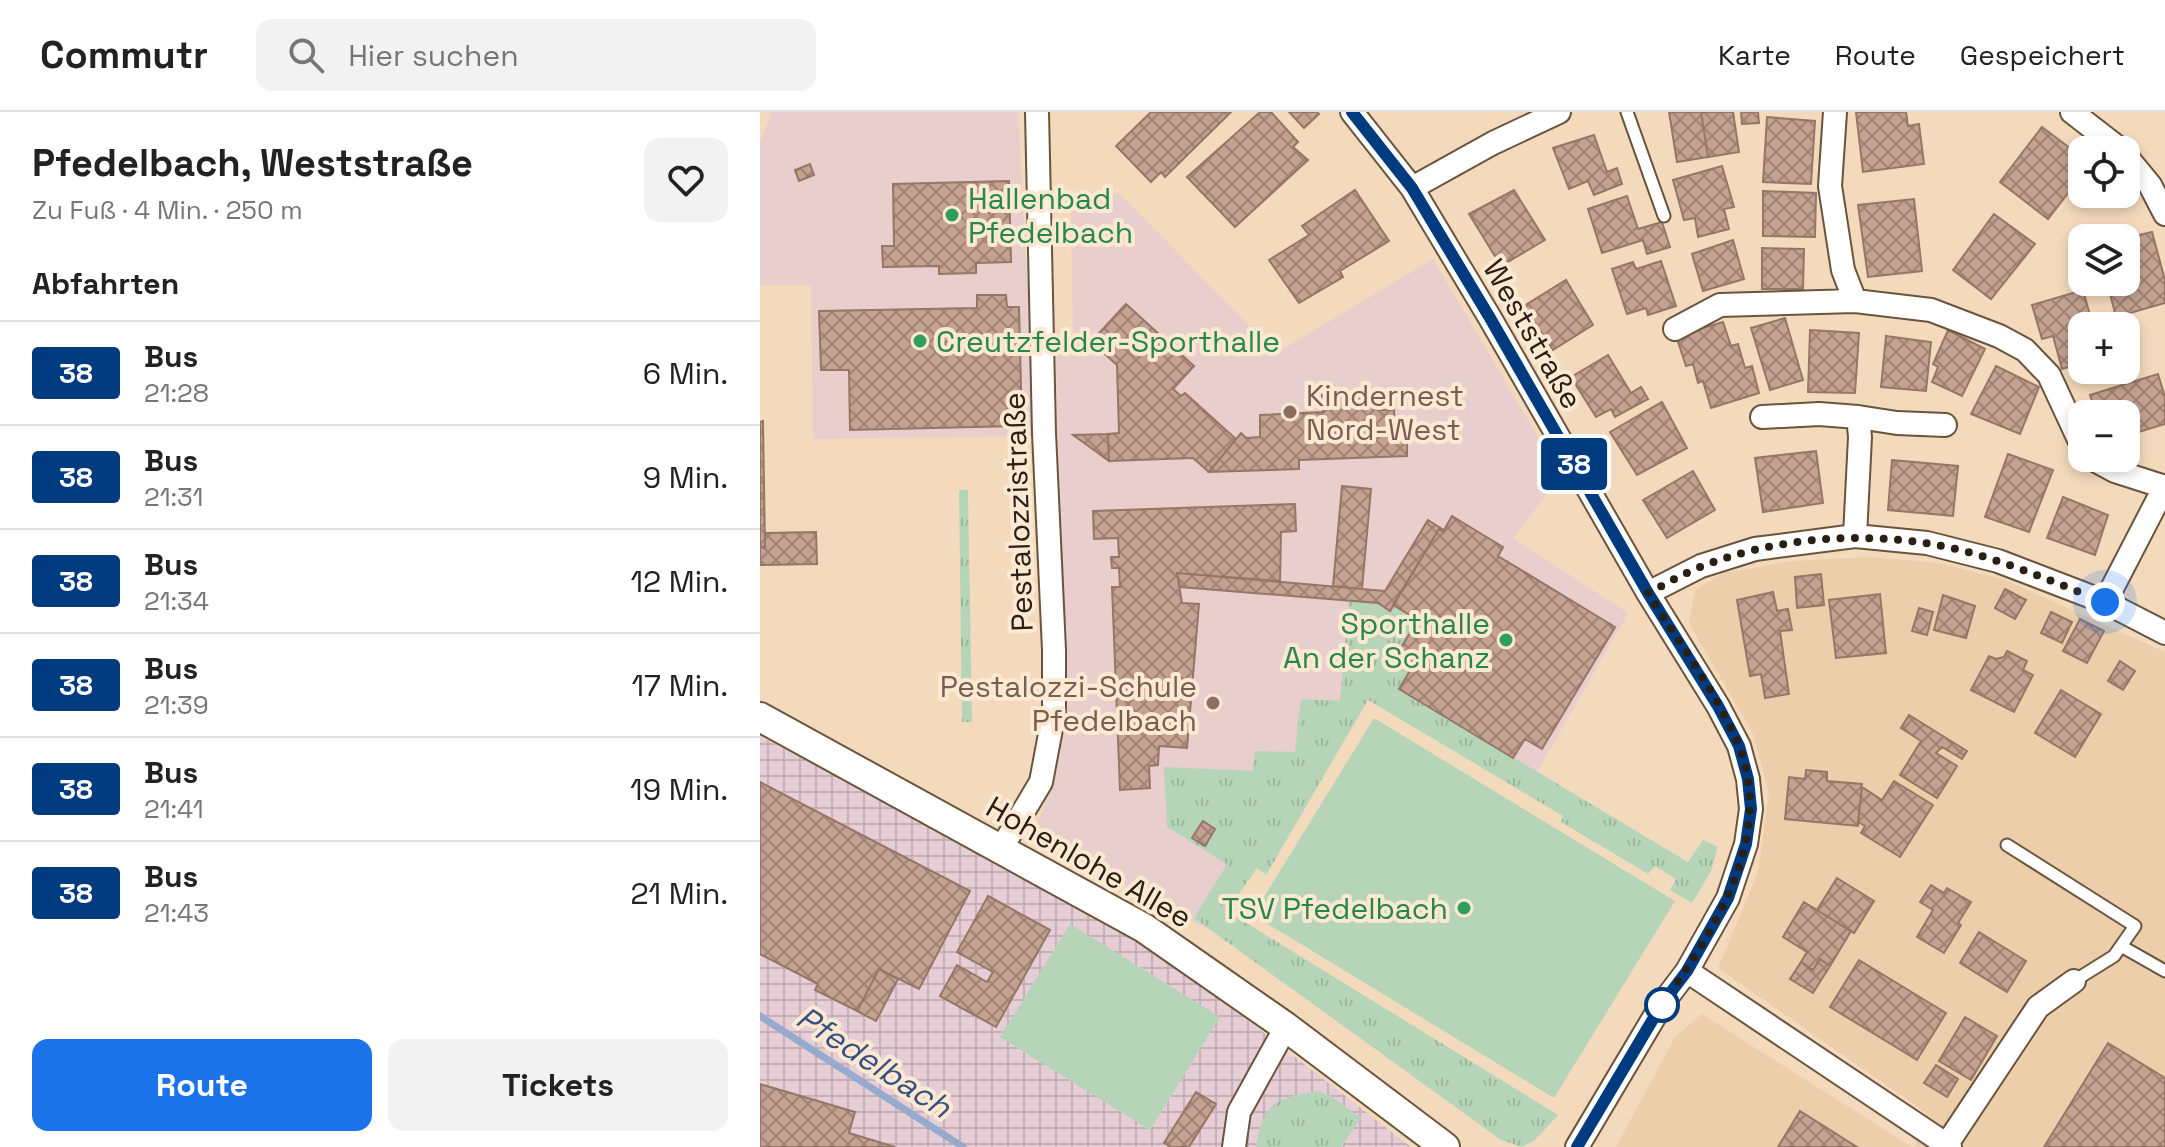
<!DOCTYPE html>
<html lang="de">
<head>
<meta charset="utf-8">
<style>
	body { margin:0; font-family:"Space Grotesk",sans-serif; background:#f2f2f2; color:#222; height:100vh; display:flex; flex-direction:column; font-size:30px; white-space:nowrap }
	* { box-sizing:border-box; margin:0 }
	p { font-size:26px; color:#767676 }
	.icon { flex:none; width:44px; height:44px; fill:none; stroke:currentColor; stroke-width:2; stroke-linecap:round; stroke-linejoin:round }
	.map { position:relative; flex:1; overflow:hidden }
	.sheet { display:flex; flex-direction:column; background:#fff; width:760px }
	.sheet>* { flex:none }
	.badge { padding:0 16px; border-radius:6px; font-size:28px; line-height:52px }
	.buttons { position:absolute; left:1308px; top:24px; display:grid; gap:16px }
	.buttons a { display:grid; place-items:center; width:72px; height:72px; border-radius:16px; background:#fff; box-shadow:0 4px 12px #0003; font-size:40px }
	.you { position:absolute; width:40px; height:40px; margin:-20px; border:6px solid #fff; border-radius:50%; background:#1a73e8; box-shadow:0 0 0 12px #1a73e833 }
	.map>.badge { position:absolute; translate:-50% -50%; box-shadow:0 0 0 4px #fff }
	h2 { padding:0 32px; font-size:30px; line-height:72px }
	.round { display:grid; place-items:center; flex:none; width:84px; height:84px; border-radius:16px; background:#f2f2f2 }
	.head { display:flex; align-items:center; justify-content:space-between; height:136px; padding:0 32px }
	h1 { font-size:38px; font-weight:600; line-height:60px }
	.button { display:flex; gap:16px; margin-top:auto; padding:16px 32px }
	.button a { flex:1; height:92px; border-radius:16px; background:#1a73e8; color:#fff; font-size:32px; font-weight:600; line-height:92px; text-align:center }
	.button a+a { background:#f2f2f2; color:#222 }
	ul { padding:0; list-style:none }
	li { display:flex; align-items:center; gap:24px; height:104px; padding:0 32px; border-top:2px solid #e0e0e0 }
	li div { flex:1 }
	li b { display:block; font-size:30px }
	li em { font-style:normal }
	li .badge { min-width:88px; font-weight:700; text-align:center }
	header { display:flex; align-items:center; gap:48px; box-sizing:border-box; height:112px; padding:0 40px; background:#fff; border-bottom:2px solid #e0e0e0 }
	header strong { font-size:38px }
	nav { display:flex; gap:44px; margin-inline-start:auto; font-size:28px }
	.search { width:560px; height:72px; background:#f2f2f2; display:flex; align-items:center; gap:20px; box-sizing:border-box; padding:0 28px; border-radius:16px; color:#767676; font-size:30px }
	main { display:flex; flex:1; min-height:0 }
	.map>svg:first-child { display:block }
</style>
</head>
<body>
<header>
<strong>Commutr</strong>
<div class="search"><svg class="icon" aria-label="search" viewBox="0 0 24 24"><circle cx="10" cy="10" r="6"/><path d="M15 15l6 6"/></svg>Hier suchen</div>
<nav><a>Karte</a><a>Route</a><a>Gespeichert</a></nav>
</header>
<main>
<section class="sheet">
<div class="head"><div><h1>Pfedelbach, Weststraße</h1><p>Zu Fuß · 4 Min. · 250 m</p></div><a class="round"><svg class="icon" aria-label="heart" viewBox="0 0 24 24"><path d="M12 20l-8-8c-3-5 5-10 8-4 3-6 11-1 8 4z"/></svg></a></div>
<h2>Abfahrten</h2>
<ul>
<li><span class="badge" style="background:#003b80;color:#fff">38</span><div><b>Bus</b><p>21:28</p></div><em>6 Min.</em></li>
<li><span class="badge" style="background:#003b80;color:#fff">38</span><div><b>Bus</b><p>21:31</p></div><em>9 Min.</em></li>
<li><span class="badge" style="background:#003b80;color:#fff">38</span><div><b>Bus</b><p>21:34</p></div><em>12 Min.</em></li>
<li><span class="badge" style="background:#003b80;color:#fff">38</span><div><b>Bus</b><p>21:39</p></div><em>17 Min.</em></li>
<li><span class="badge" style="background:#003b80;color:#fff">38</span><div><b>Bus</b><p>21:41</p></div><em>19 Min.</em></li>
<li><span class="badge" style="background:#003b80;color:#fff">38</span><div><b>Bus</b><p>21:43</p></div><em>21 Min.</em></li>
</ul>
<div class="button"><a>Route</a><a>Tickets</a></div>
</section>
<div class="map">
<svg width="1405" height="1035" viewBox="0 0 1405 1035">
	<defs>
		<pattern id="industrial-grid" width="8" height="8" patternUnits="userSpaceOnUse" patternTransform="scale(2)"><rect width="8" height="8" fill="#e6cdd6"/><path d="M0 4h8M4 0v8" fill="none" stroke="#c5b0b7"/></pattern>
		<pattern id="grass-tufts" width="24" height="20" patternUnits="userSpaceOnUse" patternTransform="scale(2)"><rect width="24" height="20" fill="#b6d4b7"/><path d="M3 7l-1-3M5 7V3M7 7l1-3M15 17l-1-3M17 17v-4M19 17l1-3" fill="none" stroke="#9cb69c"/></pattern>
		<pattern id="building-cross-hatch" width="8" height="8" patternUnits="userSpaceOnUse" patternTransform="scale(2)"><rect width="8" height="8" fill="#c4a190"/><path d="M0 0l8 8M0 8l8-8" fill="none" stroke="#9f8374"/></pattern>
	</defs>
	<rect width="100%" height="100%" fill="#f4dabd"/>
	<path fill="#ecceab" d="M1109 445 1179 451 1243 467 1405 540V1035H1155L1165 1000 958 856 998 760 1009 681 993 622 929 511 935 478 963 461 1033 449Z
		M942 902 1152 1035H856L915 925Z"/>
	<path fill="url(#industrial-grid)" d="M0 624 386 829 651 1035H0Z"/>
	<path fill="#e8cecd" d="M11 0H258L276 324 53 327 51 173H0V31Z
		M359 81 516 241 673 147 801 364 753 426 868 501 767 678 606 581 444 816 273 723 293 672 308 600 298 371 296 225 313 222 311 92Z"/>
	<path fill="url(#grass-tufts)" d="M199 378H208L212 610H202Z
		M589 489 618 491 630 499 633 493 658 508 634 546 651 557 639 577 928 750 943 728 958 735 951 759 932 791 910 778 916 767 895 754 888 762 801 710 803 704 608 588 506 763 497 756 467 799 798 1003 775 1028 762 1035 741 1028 434 806 467 752 407 715 404 655 493 659 495 639 535 640 541 587 580 589Z
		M558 979 571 984 601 1006 581 1035H496C503 992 516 985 558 979Z"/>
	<path fill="#b6d4b7" d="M614 606 915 789 794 986 493 803Z
		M310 812 460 905 390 1018 240 925Z"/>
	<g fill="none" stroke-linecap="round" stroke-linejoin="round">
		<path stroke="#96aace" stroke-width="7" d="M0 904 203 1035"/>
	</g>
	<path fill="url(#building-cross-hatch)" stroke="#967665" stroke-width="2" d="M391 0H471L405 65 401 60 391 70 356 34Z
		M500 0H511L538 30 533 35 548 48 475 115 427 65Z
		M529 0H557L559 2 544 16Z
		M909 0H941L948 45 917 50Z
		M941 0H973L979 40 948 45Z
		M981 0H998L999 11 982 12Z
		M1096 0H1146L1148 14 1159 12 1164 52 1103 60Z
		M1007 5 1055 9 1051 72 1003 70Z
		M1282 15 1322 45V63L1288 107 1240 70Z
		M834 23 847 60 857 56 862 72 834 83 828 69 809 77 793 36Z
		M50 52 54 63 39 69 35 58Z
		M962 54 974 95 964 97 969 117 938 125 935 106 924 108 913 68Z
		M249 69 251 150 216 151V161L179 162V154L123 155 122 134H134L133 72Z
		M595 78 629 129 580 159 583 165 539 191 509 148 549 123 542 114Z
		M754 78 785 128 741 154 709 102Z
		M1003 79 1056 81 1055 125 1003 124Z
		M867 84 878 117 902 110 910 135 887 142 883 128 842 141 828 97Z
		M1154 87 1162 159 1108 165 1098 93Z
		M1234 102 1275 132 1231 187 1193 158Z
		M1392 120 1405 168V191L1356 205 1347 170H1366V126Z
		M973 128 984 167 943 179 932 142Z
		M1002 136 1044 137 1043 177H1002Z
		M901 149 916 194 888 203 886 196 867 202 852 157 873 150 876 157Z
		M806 168 833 213 793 238 764 194Z
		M1323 178 1333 214H1322V251L1302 257 1293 224 1282 227 1272 193Z
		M217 183H246L247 195H259L262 314 90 318 89 258H61L59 199 217 196Z
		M366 192 434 254 413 277 421 284 425 281 476 327 449 360 433 346 349 349 348 322 359 321 357 253 331 230Z
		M1025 206 1043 268 1010 278 991 216Z
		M963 210 971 234 978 232 985 256 992 254 999 281 951 296 943 269 938 271 933 252 926 254 916 224Z
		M1050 218 1099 221 1095 281 1048 280Z
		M1188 218 1225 237 1202 284 1172 270 1178 255 1173 252Z
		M1126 224 1171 230 1166 279 1121 275Z
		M848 243 871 281 881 275 888 287 855 305 851 297 836 305 811 265Z
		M1236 254 1279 275 1260 322 1211 302Z
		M1398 262 1405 285V312L1366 324V302H1336L1330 283Z
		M617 281 618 298H634L635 317H647V344L539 348V357L449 360 481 321 486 326 500 325V303L563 300 562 283Z
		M902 290 927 336 877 363 850 320Z
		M3 309 5 435 0 436V310Z
		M348 322 349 349 313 323Z
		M1056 339 1063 391 1003 400 995 346Z
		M1248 342 1293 358 1269 420 1225 405Z
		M1132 348 1198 354 1193 404 1128 398Z
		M933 359 955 398 907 426 883 388Z
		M582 374 611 377 602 477 573 474Z
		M1303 385 1348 403 1335 443 1287 426Z
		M535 392 536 419 521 420 520 469 417 461 422 491 439 492 427 636 399 634 398 653 389 654 390 676 360 678 352 475H360L359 456H352L351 445H359L358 426 334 427 333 399Z
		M692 404 743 435 738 444 855 515 782 637 765 627 753 646 639 577 651 557 634 547 658 508 633 493 679 417 683 420Z
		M668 408 684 418 683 420 679 417 630 499 618 491 420 475 417 461 625 479Z
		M56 420 57 452 0 453V436L5 435V421Z
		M1061 462 1064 493 1037 496 1035 465Z
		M1245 477 1266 488 1255 507 1235 496Z
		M1013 480 1017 499 1028 497 1032 518 1020 519 1029 582 1005 586 1001 562 990 564 977 488Z
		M1120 482 1126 541 1076 546 1069 488Z
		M1183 483 1215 494 1206 526 1174 518Z
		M1159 496 1173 500 1167 523 1152 519Z
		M1291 500 1312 510 1302 531 1281 521Z
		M1320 507 1344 519 1327 551 1303 539Z
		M1247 539 1267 549 1263 558 1273 563 1254 600 1211 578 1229 544 1236 547 1244 545Z
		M1360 549 1375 559 1363 578 1348 569Z
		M1301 578 1341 602 1315 645 1275 621Z
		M1149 603 1207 639 1202 647 1182 635 1176 641 1197 654 1177 686 1140 663 1161 629 1141 616Z
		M1046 658 1067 660V669L1102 672 1098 714 1025 707 1029 665 1045 667Z
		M1134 669 1173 693 1140 745 1101 721 1105 714 1098 710 1102 675 1122 688Z
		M0 670 210 779 159 877 119 857 97 899 55 878 58 872 0 842Z
		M443 709 455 717 445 734 432 726Z
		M1077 766 1114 789 1094 821 1057 798Z
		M1171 773 1184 781 1187 776 1211 790 1198 811 1201 813 1184 841 1157 825 1173 798 1160 790Z
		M228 784 290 818 236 915 180 884 197 853 227 870 233 860 197 840Z
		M1044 790 1091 819 1070 854 1060 847 1053 858 1041 850 1047 840 1023 825Z
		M1219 820 1266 849 1247 880 1200 851Z
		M1060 847 1070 854 1053 881 1030 867 1041 850 1053 858Z
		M1099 848 1186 901 1157 948 1070 895Z
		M119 857 138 867 116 909 97 899Z
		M1205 905 1237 924 1211 968 1179 949Z
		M1348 931 1405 966V1035H1284Z
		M1176 953 1198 967 1187 985 1164 971Z
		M0 972 95 1000 89 1021 135 1035H0Z
		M436 980 456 992 429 1035H411L404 1031Z
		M1040 999 1097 1035H1018Z"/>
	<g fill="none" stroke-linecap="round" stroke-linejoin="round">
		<g stroke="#6a543b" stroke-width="15">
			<path id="service" d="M867 0 904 104
				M1247 733 1375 814 1354 844 1314 869
				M1361 834 1405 859"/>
		</g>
		<g stroke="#6a543b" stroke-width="26">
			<path id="minor" d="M592 0 652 76 730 206 888 481 958 594 979 634 988 667 991 697 986 732 968 786 927 859 902 892 817 1035
				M1075 0 1070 74 1083 158 1095 189
				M1312 0 1361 38
				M1366 44 1390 73 1405 102
				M652 76 733 31 799 0
				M915 217 960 193 1095 189 1171 198 1239 224 1265 238 1289 263 1322 334
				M1002 305 1059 302 1098 305
				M1331 346 1355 359 1405 375
				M1095 424 1100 325 1098 305 1137 311 1185 313
				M888 481 941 454 995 437 1095 424 1167 431 1238 449 1345 490 1405 521
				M1345 490 1405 374
				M241 737 281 670 294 601V538L284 321 277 0
				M927 859 1190 1035
				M1187 1032 1278 895 1314 869
				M474 1035 479 1000 526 915"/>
		</g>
		<g stroke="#6a543b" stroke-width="32">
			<path id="tertiary" d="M0 605 384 816 526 915 685 1035"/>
		</g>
		<use href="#service" stroke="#fff" stroke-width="11"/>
		<use href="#minor" stroke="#fff" stroke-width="22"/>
		<use href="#tertiary" stroke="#fff" stroke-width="28"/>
	</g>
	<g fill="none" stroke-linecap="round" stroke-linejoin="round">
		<g stroke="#fff" stroke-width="18">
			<path id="line" d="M592 0 652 76 730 206 888 481 958 594 979 634 988 667 991 697 986 732 968 786 927 859 902 892 817 1035"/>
		</g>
		<use href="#line" stroke="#003b80" stroke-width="12"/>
		<path stroke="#292015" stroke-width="8" stroke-dasharray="0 14.4" d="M902 893C953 819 1015 728 979 634 959 585 917 527 888 481 906 472 924 461 943 454 1012 427 1092 420 1165 431 1227 440 1287 468 1345 490"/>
	</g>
	<g fill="#2e9e5b" stroke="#fde8d1" stroke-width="3">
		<circle cx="192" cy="103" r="8"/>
		<circle cx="160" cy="229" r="8"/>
		<circle cx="746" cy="528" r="8"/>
		<circle cx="704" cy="796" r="8"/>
	</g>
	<g fill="#8d6e63" stroke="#fde8d1" stroke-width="3">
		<circle cx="530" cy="300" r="8"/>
		<circle cx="453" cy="591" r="8"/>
	</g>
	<circle fill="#fff" stroke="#003b80" stroke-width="4" cx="902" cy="893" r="16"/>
	<g text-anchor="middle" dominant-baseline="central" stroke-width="8" stroke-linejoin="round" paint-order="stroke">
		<g font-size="30" fill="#27864d" stroke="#fde8d1" text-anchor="start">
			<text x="208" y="86">Hallenbad<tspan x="208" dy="34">Pfedelbach</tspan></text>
			<text x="176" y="229">Creutzfelder-Sporthalle</text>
			<text x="730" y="511" text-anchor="end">Sporthalle<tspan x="730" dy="34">An der Schanz</tspan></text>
			<text x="688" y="796" text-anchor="end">TSV Pfedelbach</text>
		</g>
		<g font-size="30" fill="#292015" stroke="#fde8d1">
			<text transform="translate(773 222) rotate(60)">Weststraße</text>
			<text transform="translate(258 400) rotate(-92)">Pestalozzistraße</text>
			<text transform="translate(329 750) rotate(30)">Hohenlohe Allee</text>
		</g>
		<g font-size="30" fill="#785e54" stroke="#fde8d1" text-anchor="start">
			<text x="546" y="283">Kindernest<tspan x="546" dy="34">Nord-West</tspan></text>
			<text x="437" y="574" text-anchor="end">Pestalozzi-Schule<tspan x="437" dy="34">Pfedelbach</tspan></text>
		</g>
		<g font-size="32" font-style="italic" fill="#365182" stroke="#fde8d1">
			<text transform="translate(114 950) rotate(33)">Pfedelbach</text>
		</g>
	</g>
</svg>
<div class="buttons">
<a><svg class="icon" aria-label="locate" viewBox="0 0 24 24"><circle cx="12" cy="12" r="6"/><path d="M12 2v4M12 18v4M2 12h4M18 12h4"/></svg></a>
<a><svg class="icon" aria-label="layers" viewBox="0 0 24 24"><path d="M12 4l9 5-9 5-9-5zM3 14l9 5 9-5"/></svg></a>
<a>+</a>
<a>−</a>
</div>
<div class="you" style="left:1345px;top:490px"></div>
<b class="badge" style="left:814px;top:352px;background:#003b80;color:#fff">38</b>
</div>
</main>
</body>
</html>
